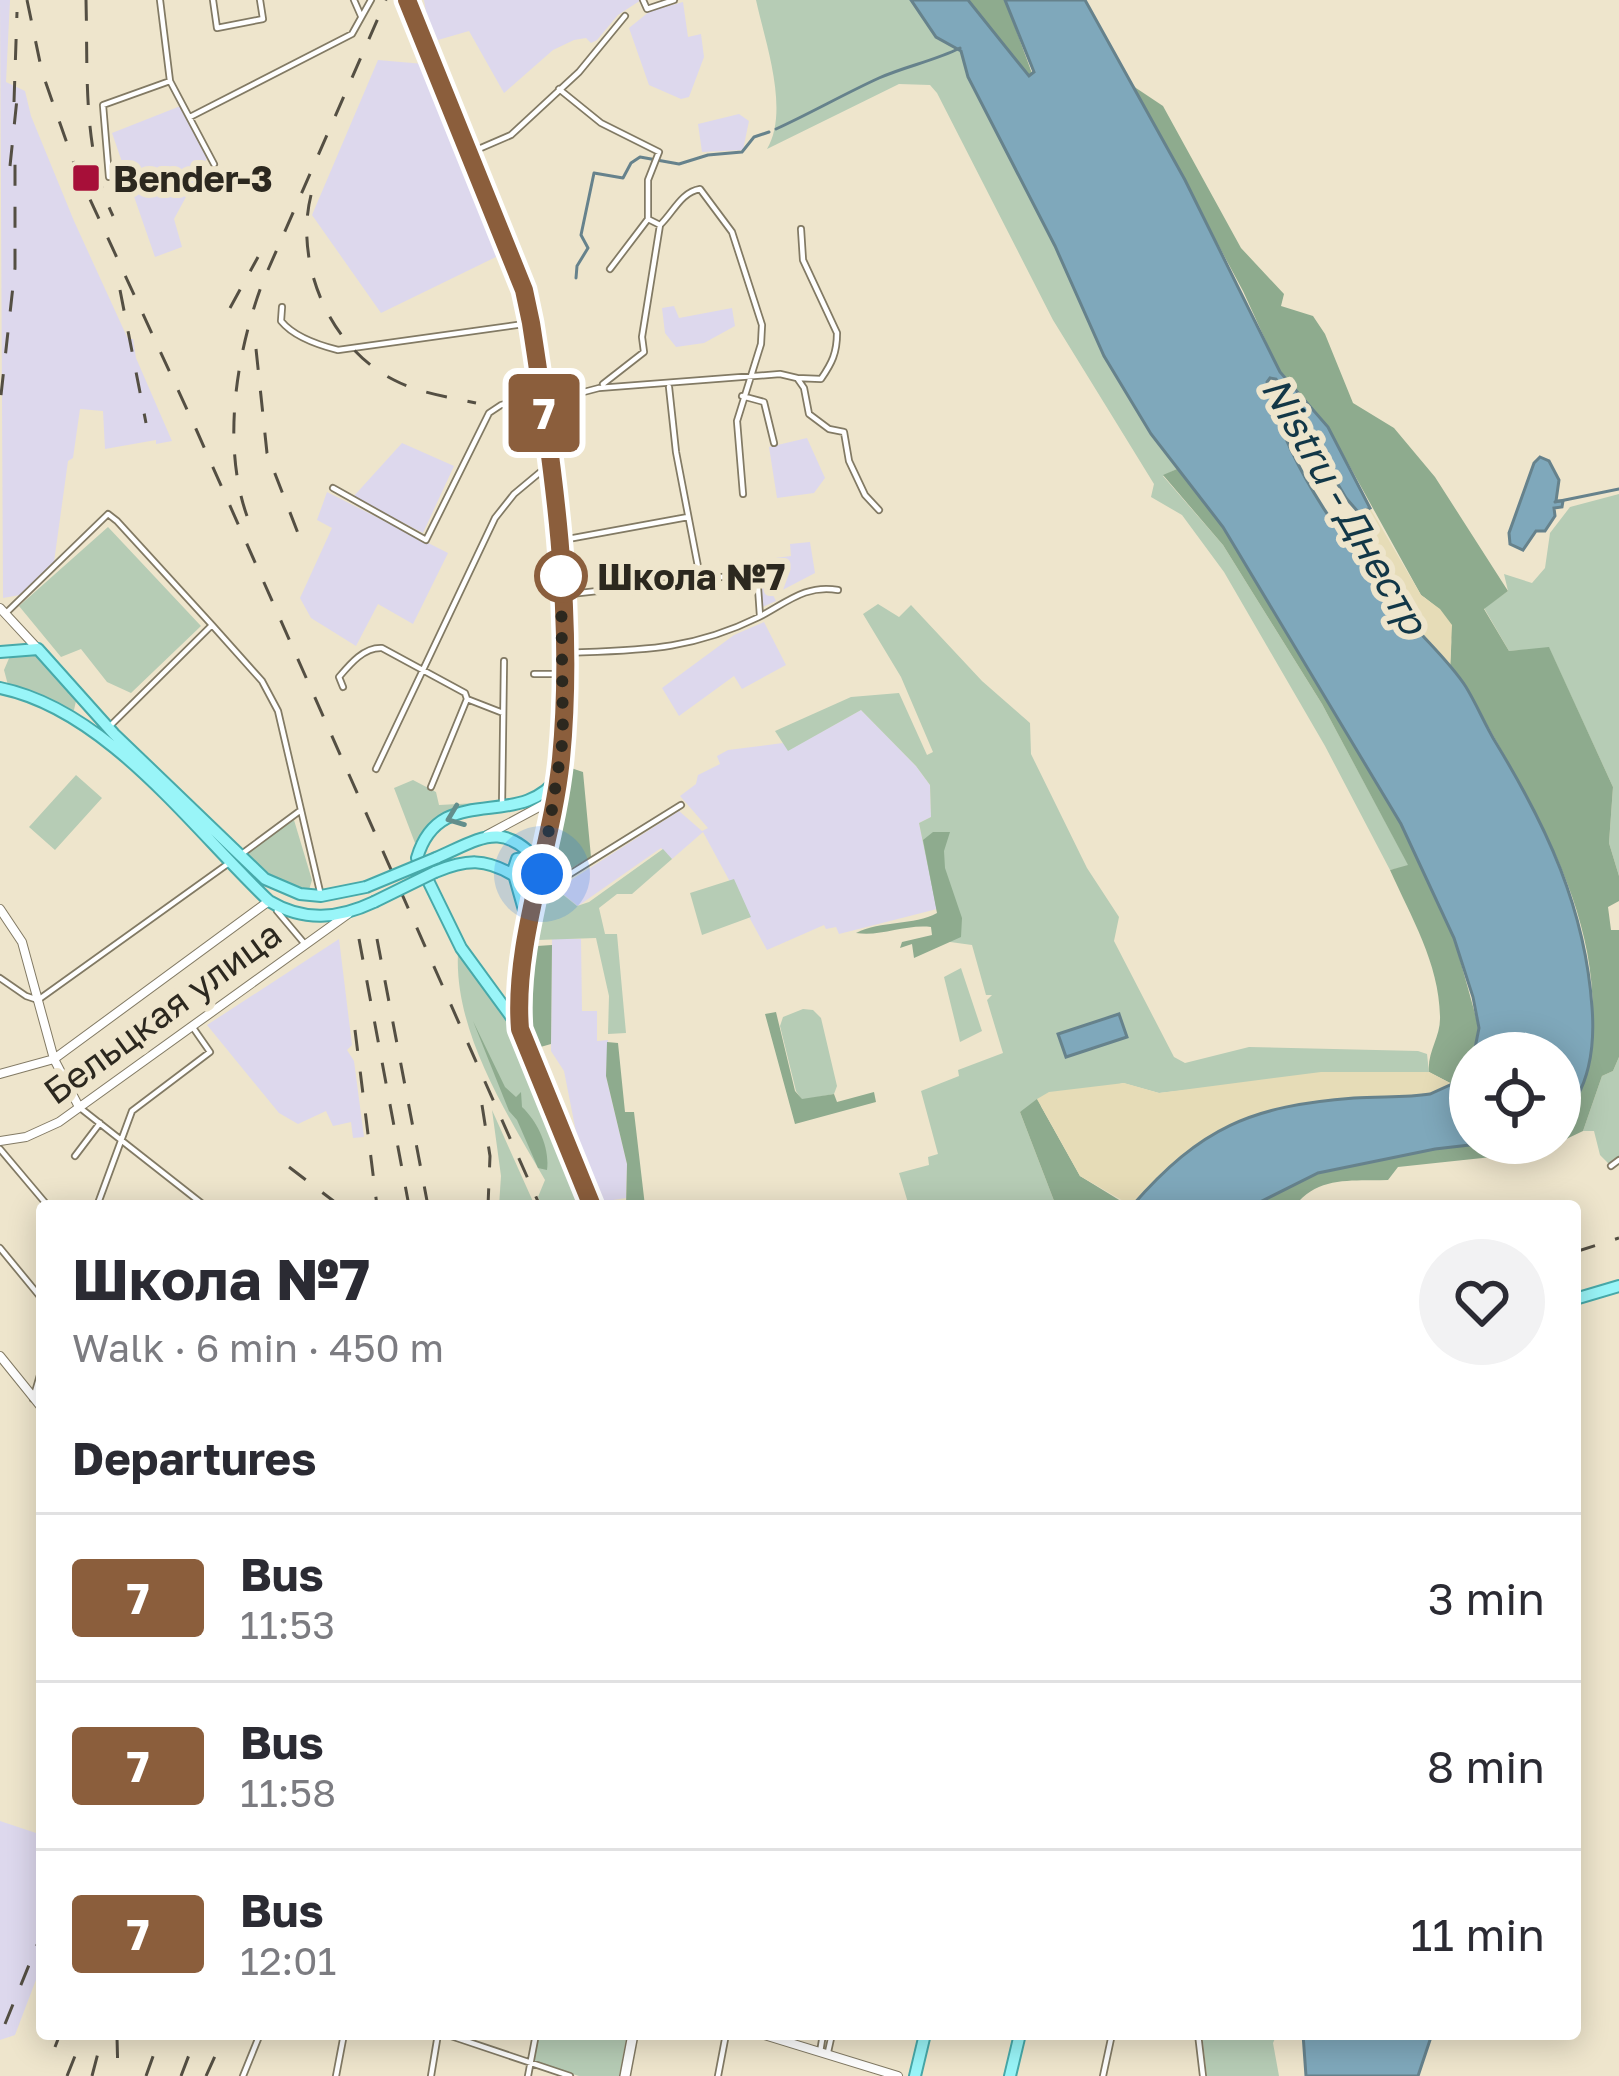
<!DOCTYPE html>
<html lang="en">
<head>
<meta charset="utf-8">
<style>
	body { margin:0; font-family:"Golos Text",sans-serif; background:#f2f2f3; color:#2b2b33; height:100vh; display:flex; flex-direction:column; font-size:45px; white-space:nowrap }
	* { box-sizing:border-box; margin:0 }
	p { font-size:39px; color:#7c7c81 }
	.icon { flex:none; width:66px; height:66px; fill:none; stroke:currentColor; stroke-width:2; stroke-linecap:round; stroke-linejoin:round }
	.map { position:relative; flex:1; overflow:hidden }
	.sheet { position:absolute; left:36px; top:1200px; width:1545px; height:840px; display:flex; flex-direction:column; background:#fff; border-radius:12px; box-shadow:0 6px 30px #0003 }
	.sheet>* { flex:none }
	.badge { padding:0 24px; border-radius:9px; font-size:42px; line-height:78px }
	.controls { position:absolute; left:1449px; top:1032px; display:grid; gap:24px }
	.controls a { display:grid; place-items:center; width:132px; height:132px; border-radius:50%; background:#fff; box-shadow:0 6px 30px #0003; font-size:60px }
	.you { position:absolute; width:60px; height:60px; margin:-30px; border:9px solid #fff; border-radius:50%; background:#1a73e8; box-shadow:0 0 0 18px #1a73e833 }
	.map>.badge { position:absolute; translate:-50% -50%; box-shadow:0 0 0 6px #fff }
	h2 { padding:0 36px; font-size:45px; line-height:108px }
	.round { display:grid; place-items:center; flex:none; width:126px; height:126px; border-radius:63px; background:#f2f2f3 }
	.overview { display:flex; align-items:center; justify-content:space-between; height:204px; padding:0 36px }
	h1 { font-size:57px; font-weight:700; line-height:90px }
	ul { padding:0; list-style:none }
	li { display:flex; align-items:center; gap:36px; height:168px; padding:0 36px; border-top:3px solid #e1e1e2 }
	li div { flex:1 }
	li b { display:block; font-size:45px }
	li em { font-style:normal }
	li .badge { min-width:132px; font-weight:700; text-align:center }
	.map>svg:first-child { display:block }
</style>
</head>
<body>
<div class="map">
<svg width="1619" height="2076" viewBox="0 0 1619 2076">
	<rect width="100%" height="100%" fill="#eee5cc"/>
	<path fill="#ddd8ed" d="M0 0H10L6 82 25 91 31 116 74 221 128 339H133L136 358 172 441 156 444V440L105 449 103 411 80 409 73 458 68 461 54 562 20 595 3 598Z
		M424 0H641L618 15 597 40 591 43 586 38 574 40 553 50 504 93 469 31 431 42Z
		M683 2 688 37 701 34 704 57 689 97 681 99 649 85 629 28 650 11Z
		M378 60 424 64 502 254 381 313 312 215Z
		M183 105 207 158 174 219 182 247 155 257 112 133Z
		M739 114 749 121 743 150 702 152 698 124Z
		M674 306 679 318 732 308 735 326 704 343 676 347 665 333 662 308Z
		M807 438 825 478 814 493 777 498 769 447Z
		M402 443 454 466 423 533 353 497Z
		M327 492 448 553 413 624 378 604 356 646 311 618 300 598 332 528 317 520Z
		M810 542 815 573 773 595 776 601 760 608 758 574 761 560 791 556 790 544Z
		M764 622 786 665 742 689 734 676 679 716 662 688 734 635Z
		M861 710 916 766 930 785 931 817 919 823 937 909 839 934 836 927 826 929 824 925 767 950 703 832 672 859 661 848 578 906 557 889 679 811 702 831 708 828 680 796 696 784 698 775 720 764 717 756 728 750 783 743 789 750Z
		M339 939 352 1045 347 1050 354 1061 364 1137 353 1138 351 1122 333 1126 326 1111 298 1124 279 1113 207 1025Z
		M552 939H581L582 1011H597V1041L608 1040 606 1076 627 1164 626 1198 600 1202 578 1142 564 1071 551 1051Z
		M0 1821 42 1835V1964L15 2035 0 2040Z"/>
	<path fill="#b6ccb5" d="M756 0H911L922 17 959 48 968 77 1055 246 1104 356 1177 469 1163 476 1223 545 1322 704 1409 866 1390 870 1325 746 1224 572 1182 515 1151 497 1154 484 1053 320 937 93 930 85 899 84 767 149C790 110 765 42 756 0Z
		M1619 494V876L1609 843 1613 787 1549 648 1509 651 1484 608 1508 591 1504 574 1532 583 1545 568 1550 533 1570 507Z
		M108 527 201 626 131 693 107 682 81 649 61 657 19 606Z
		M878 604 899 617 911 605 982 681 1030 723 1031 754 1087 868 1119 917 1114 941 1174 1057 1185 1063 1249 1047 1418 1051 1427 1054 1429 1072 1326 1075 1159 1093 1123 1083 1020 1112 1056 1206H909L899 1173 929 1165 928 1157 938 1154 921 1091 959 1076 958 1070 1003 1053 987 1000 992 995H986L972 945 943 941 919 823 931 817 930 785 916 766 861 710 788 751 775 731 851 697 899 693 927 755 933 752 901 677 863 614Z
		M36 654 76 701 74 710 69 712 8 685 4 670 10 656Z
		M76 775 102 798 55 850 29 827Z
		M413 780 436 792 439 805 496 802C460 807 436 811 415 843L394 788Z
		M294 820 312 880 309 890 274 878 244 855Z
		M663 849 672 859 632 894H617L599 908 605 934H617L626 1033 608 1034 609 996 596 938 538 940 545 905 556 889 577 906 589 902Z
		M734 879 751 917 702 935 690 893Z
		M458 953 512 1023 519 1039 516 1046 583 1206H542L538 1197 545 1180C507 1114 454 1032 458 953Z
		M961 968 982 1031 960 1042 944 977Z
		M803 1009 813 1010 821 1018 837 1086 834 1094 802 1100 796 1091 780 1026 783 1017Z
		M1619 1057V1160L1611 1166 1600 1155 1594 1131H1583L1602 1076 1613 1071Z
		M492 1110 535 1206H499L501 1176Z
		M536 2034H627L619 2076H579L536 2063 532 2055Z
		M1202 2034H1277L1273 2043 1279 2076H1207Z"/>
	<path fill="#8eab8e" d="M968 0H1005L1033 76 1025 73Z
		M1133 86 1163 106 1241 248 1284 294 1281 306 1313 316 1325 334 1353 403 1394 428 1435 477 1508 591 1484 609 1509 651 1549 647 1613 787 1609 843 1619 876V901L1608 907 1611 930H1619V1057L1613 1071 1602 1076 1583 1131 1560 1142V1117C1583 1097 1590 1064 1592 1034 1602 903 1523 794 1465 684L1450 669C1452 629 1456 620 1421 595L1328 427 1280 372 1243 291Z
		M1177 469 1223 527 1401 824 1454 938 1479 1028 1470 1062 1452 1084 1429 1072C1427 1051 1441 1037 1440 1016 1439 963 1411 917 1390 870L1408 865 1322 704 1223 545 1163 475Z
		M565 766 583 772 591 857 549 881 546 880Z
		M933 832H950L944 851 945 868 962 918 961 937 914 958 912 944 900 948 902 942 932 935 931 927C905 924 881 937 856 933 881 920 914 926 937 913L923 840Z
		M552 945 551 1044 537 1048C524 1013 529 982 537 946Z
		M776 1012 795 1091 802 1099 834 1094 837 1102 874 1092 876 1102 795 1124 765 1014Z
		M473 1021 505 1087 516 1097 521 1092 522 1107C538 1122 550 1148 547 1170L538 1168 517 1120 509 1111Z
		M607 1042 618 1043 625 1112H634L645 1206H626L627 1164 606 1076Z
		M1037 1099 1080 1176 1129 1206H1056L1020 1112Z
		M1487 1143H1558L1520 1154 1398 1167 1388 1180C1356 1181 1322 1176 1299 1201L1252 1206 1318 1173 1435 1149Z"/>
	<path fill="#e6dcb7" d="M1370 508 1421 595 1440 609 1452 625 1450 669 1357 556 1359 513Z
		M1321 1072H1429L1452 1084 1430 1094 1279 1107 1164 1170 1132 1206 1080 1176 1037 1099 1049 1092 1124 1083 1159 1093Z"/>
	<path fill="#7fa8bb" stroke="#66828c" stroke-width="3" d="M911 0H968L1029 76 1034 72 1005 0H1085L1185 180 1280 372 1328 427 1370 508 1359 513 1346 498 1276 379 1270 378 1267 382C1287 470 1350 550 1406 617 1425 640 1450 662 1466 687 1477 705 1485 725 1496 743 1547 827 1585 908 1592 1007 1595 1045 1590 1092 1560 1117V1053H1474L1479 1028 1473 997 1454 938 1401 824 1223 527 1151 434 1104 356 1055 246 968 77 961 51 936 37Z
		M1540 457 1549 461 1559 480 1556 501H1563L1562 507 1554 508 1555 516 1545 531H1536L1523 550 1510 544 1509 533 1534 463Z
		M1119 1014 1127 1037 1066 1057 1058 1034Z
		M1470 1062V1143H1487L1435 1149 1318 1173 1252 1206H1132C1201 1127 1251 1106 1354 1098 1380 1096 1405 1098 1430 1094L1452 1084Z
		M1303 2034H1432L1418 2076H1306Z"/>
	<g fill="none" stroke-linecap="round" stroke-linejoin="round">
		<path stroke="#66828c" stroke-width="3" d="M776 129C811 113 844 94 879 78 906 66 934 61 960 48
			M576 278 577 266 588 248 581 235 594 173 623 178 631 163 640 157 679 164 708 155 742 152 754 137 769 132
			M1555 502 1619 489"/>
		<g stroke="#827a64" stroke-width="8">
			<path id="minor" d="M160 0 170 81 214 164
				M213 0 217 28 263 19 260 0
				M354 0 361 16
				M643 0 647 9 674 0
				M559 89 601 123 659 152 648 180V219L610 269
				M190 117 352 34 371 0
				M467 154 511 135 579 72 625 16
				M109 177 103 105 170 81
				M648 219 660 225C673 213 681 192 700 189L732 232 762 325 761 344 737 421 743 494
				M282 307 281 321C294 337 318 345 338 350L531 323
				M797 378 821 379C832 363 837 353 837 333L803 260 801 229
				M603 384 644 352 642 337 660 225
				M669 387 676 452 700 577
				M742 396 764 402 774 443
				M542 403 599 388 780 374 797 378 804 388 809 414 829 429 844 432 849 461 865 495 879 510
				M333 488 426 540 489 413 501 405 536 396
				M557 541 688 517
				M562 595 757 573 760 616
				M5 614 108 514 117 521 212 625 110 726
				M212 625 262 681 278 711 321 896
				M564 653C639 650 690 651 759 617 786 603 806 584 838 590
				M534 674H564
				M343 687 339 677C350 664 364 647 382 648L465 693 467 699 503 713
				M376 769 495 518 514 494 544 469
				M431 787 467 699
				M502 806 504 661
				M243 853 301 810
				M539 887H549L681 805
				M277 911 304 943
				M0 978 26 996 38 1000 229 863
				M79 1107 205 1206
				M0 1149 48 1206
				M75 1156 100 1123
				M1611 1166 1619 1160
				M97 1206 132 1111 210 1052 194 1029
				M0 1248 42 1299
				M33 1399 42 1368
				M445 2034 570 2076
				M1198 2034 1203 2076
				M820 2052 823 2034
				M828 2052 832 2034
				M243 2076 260 2034
				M336 2076 344 2034
				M431 2076 438 2034
				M528 2076 536 2034
				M718 2076 726 2034
				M1103 2076 1112 2034"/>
		</g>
		<g stroke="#827a64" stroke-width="10">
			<path id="tertiary" d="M407 0 523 290 531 323 563 619V738L543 868
				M0 608 38 649
				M487 835 552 800
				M0 909 22 942 54 1059 79 1107
				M0 1074 54 1059 269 901
				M0 1141 26 1137 59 1122 348 914
				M0 1356 42 1408
				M761 2034 898 2076"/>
		</g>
		<g stroke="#827a64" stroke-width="12">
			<path id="secondary" d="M625 2076 633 2034"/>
		</g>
		<g stroke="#47a9a9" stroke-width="14">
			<path id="primary" d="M0 652 38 649 114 734 265 879 300 894 321 896 366 887
				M0 688C108 710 193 829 269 901 304 922 338 919 374 902
				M436 858C484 837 502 820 541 864L519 996 520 1029 592 1206
				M435 872C467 859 485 858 515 876
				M528 924 513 871 517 859 535 857
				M518 1026 461 948 417 858C440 779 521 833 559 776
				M1575 1299 1619 1286
				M915 2076 925 2034
				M1010 2076 1020 2034"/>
		</g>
		<use href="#minor" stroke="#fff" stroke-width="4.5"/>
		<use href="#tertiary" stroke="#fff" stroke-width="8"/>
		<use href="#secondary" stroke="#fff" stroke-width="9"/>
		<use href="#primary" stroke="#99f5f8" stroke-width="10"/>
		<path stroke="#544f43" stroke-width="3" stroke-dasharray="21 21" stroke-linecap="butt" d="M27 0 42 72 76 169 196 429 540 1206
			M86 0C88 71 82 152 113 216
			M14 102 17 12
			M10 166 18 89
			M311 195C294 263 329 347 394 380 419 393 449 397 476 403
			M120 290 146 423
			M230 308 258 257
			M256 349 267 453 301 541
			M1 395 15 268V150
			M247 516C221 443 237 349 264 279L386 0
			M359 939 409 1206
			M377 939 428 1206
			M355 1030 377 1206
			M482 1105 490 1156 488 1206
			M289 1167 340 1206
			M1575 1252 1619 1238
			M5 2024 42 1933
			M117 2037 118 2076
			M55 2047 60 2034
			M67 2076 75 2056
			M92 2076 103 2034
			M146 2076 161 2034
			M181 2076 197 2034
			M206 2076 225 2034"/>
		<g stroke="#47a9a9" stroke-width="14" stroke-linecap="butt">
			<path id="primary-bridge" d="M366 887 436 858
				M374 902 435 872"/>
		</g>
		<use href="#primary-bridge" stroke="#99f5f8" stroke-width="10"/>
	</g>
	<defs><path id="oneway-chevron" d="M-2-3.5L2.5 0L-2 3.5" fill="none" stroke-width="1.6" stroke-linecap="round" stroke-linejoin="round" transform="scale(3)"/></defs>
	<use stroke="#628e8c" href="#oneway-chevron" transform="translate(455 817) rotate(159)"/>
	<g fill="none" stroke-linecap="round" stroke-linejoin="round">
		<g stroke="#fff" stroke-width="27">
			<path id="line" d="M407 0 524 290 531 323C553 465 575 615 561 759 552 848 513 942 520 1029L592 1206"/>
		</g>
		<use href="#line" stroke="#8b5e3c" stroke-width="18"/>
		<path stroke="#2c281f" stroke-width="12" stroke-dasharray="0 21.6" d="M542 874 563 738 561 576"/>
	</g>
	<rect fill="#a70f39" stroke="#eee5cc" stroke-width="4.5" x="71" y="163" width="30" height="30" rx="6"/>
	<circle fill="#fff" stroke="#8b5e3c" stroke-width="6" cx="561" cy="576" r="24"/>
	<g text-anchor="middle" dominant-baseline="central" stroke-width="12" stroke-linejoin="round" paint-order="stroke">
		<g font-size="36" font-weight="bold" fill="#2c281f" stroke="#eee5cc" text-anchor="start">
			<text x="113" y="178">Bender-3</text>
		</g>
		<g font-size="36" font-weight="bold" fill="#2c281f" stroke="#eee5cc" text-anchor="start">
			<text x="597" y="576">Школа №7</text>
		</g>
		<g font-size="36" fill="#2c281f" stroke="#eee5cc">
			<text transform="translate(162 1012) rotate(-36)">Бельцкая улица</text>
		</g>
		<g font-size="39" font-style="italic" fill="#123747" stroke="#eee5cc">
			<text transform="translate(1345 505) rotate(60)">Nistru - Днестр</text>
		</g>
	</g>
</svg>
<div class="controls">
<a><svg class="icon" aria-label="locate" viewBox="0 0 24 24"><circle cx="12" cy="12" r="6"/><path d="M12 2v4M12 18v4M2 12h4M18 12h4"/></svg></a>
</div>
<div class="you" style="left:542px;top:874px"></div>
<b class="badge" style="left:544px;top:413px;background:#8b5e3c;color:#fff">7</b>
<section class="sheet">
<div class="overview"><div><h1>Школа №7</h1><p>Walk · 6 min · 450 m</p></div><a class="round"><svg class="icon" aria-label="heart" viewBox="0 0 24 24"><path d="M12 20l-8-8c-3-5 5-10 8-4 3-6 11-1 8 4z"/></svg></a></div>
<h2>Departures</h2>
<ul>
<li><span class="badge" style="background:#8b5e3c;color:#fff">7</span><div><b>Bus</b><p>11:53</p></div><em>3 min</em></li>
<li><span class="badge" style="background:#8b5e3c;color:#fff">7</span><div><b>Bus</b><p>11:58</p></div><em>8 min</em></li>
<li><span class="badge" style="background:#8b5e3c;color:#fff">7</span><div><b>Bus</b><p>12:01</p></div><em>11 min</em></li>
</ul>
</section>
</div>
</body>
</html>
